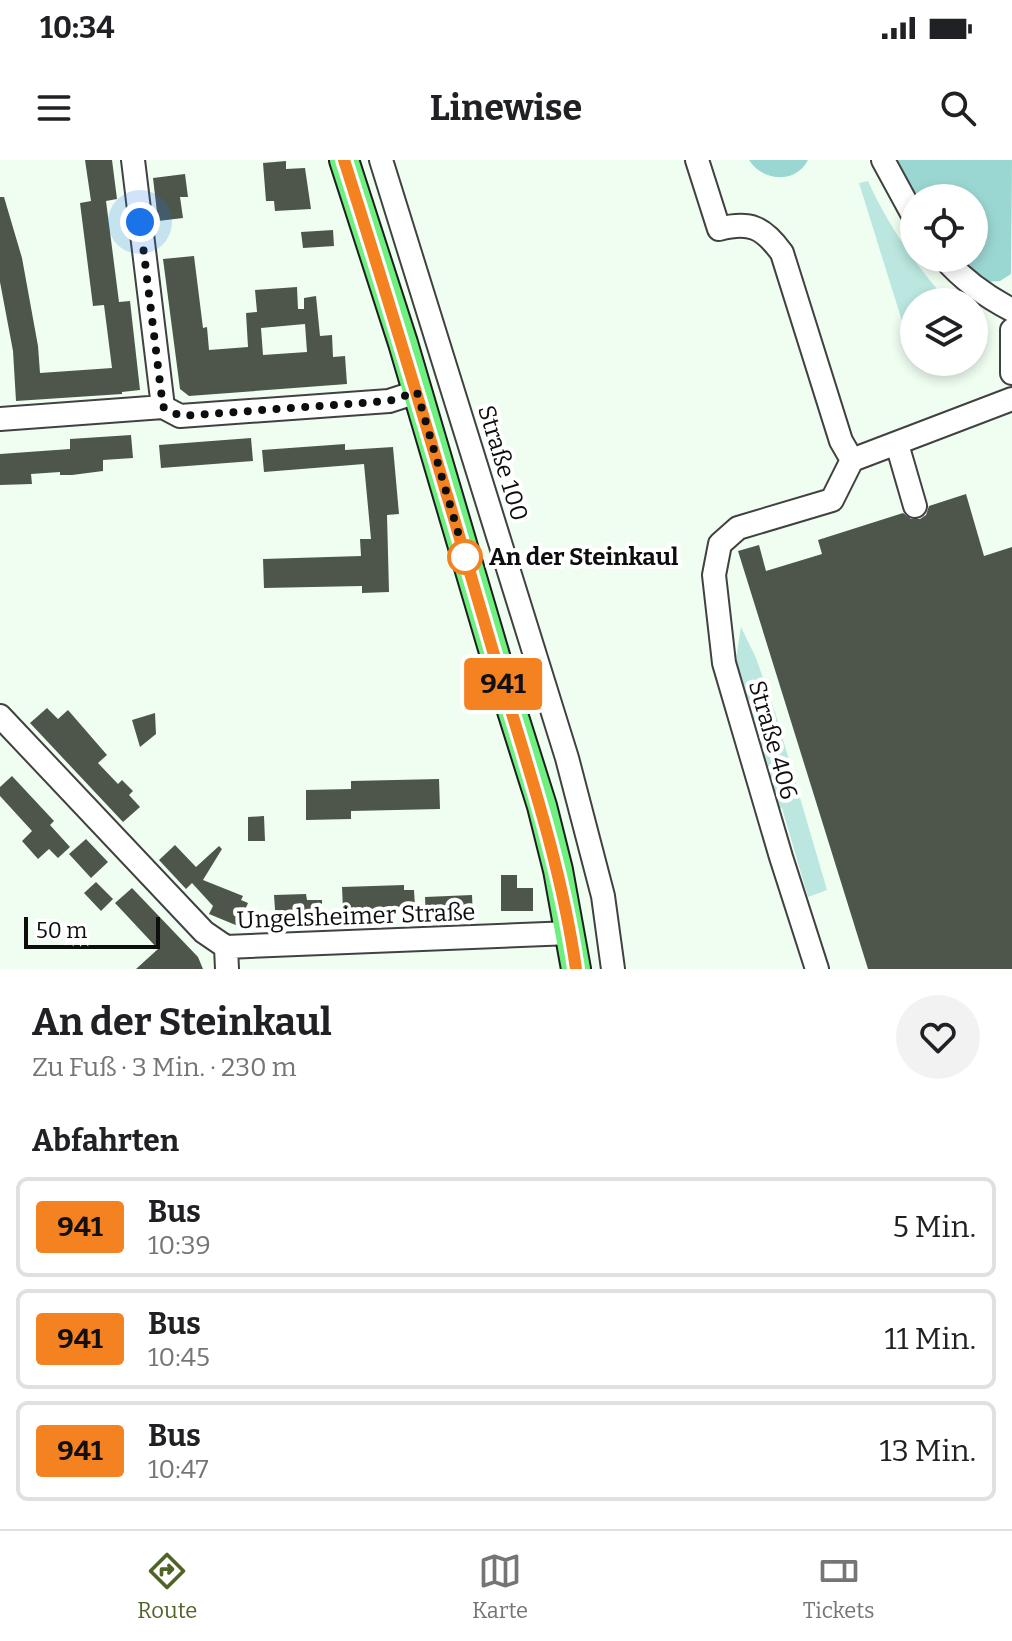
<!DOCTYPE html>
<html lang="de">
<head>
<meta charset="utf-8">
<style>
	body { margin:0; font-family:Bitter,serif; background:#f2f2f2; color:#202124; height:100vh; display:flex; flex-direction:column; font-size:30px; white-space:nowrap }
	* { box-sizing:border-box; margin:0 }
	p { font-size:26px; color:#757577 }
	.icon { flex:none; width:44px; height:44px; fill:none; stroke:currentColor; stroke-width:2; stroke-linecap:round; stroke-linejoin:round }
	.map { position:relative; height:809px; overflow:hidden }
	.panel { display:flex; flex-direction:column; background:#fff; flex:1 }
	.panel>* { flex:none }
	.badge { padding:0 16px; border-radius:6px; font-size:28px; line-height:52px }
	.buttons { position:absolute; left:900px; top:24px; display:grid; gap:16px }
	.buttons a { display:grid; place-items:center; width:88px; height:88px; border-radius:50%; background:#fff; box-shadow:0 4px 12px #0003; font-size:40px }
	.scale { position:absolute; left:24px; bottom:20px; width:136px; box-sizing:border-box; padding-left:8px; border:4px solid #0e0e0e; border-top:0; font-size:22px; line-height:28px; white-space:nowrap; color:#0e0e0e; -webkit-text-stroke:6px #fff; paint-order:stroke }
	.you { position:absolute; width:40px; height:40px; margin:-20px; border:6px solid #fff; border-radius:50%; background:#1a73e8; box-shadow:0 0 0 12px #1a73e833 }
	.map>.badge { position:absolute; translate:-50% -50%; box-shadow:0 0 0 4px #fff }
	h2 { padding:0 32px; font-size:30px; line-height:72px }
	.round { display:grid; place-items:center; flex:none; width:84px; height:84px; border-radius:42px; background:#f2f2f2 }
	.head { display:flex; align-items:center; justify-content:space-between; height:136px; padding:0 32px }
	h1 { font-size:38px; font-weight:700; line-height:60px }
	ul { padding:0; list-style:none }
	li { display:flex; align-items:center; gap:24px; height:100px; margin:0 16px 12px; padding:0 16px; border:4px solid #e0e0e0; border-radius:12px }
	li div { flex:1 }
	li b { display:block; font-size:30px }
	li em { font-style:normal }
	li .badge { min-width:88px; font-weight:700; text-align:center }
	.status { display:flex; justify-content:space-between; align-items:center; height:56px; padding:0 40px; background:#fff; direction:ltr }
	.status svg { height:22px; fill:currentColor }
	header { display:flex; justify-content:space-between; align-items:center; height:104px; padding:0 32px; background:#fff; font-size:36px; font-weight:700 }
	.tab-bar { display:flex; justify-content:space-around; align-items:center; height:112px; border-top:2px solid #e0e0e0; background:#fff; font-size:22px; color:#757577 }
	.tab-bar a { display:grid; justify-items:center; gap:4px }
	.tab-bar .selected { color:#506428 }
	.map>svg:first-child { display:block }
</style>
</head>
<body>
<div class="status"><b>10:34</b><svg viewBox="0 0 49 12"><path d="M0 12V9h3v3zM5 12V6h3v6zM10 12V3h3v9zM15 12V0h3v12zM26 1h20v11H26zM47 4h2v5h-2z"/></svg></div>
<header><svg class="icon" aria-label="menu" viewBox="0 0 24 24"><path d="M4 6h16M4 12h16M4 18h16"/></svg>Linewise<svg class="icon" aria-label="search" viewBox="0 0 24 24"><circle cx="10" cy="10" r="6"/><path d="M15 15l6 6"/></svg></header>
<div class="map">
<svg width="1012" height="809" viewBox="0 0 1012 809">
	<rect width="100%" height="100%" fill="#f0fef2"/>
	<path fill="#bbe7e0" d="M868 21C889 67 915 104 948 142H914V157L902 161 859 23Z
		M741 467 756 498 775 552 827 730 808 737 782 648 772 650 733 518Z"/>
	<path fill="#9bd7d2" d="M749 0H808C796 24 763 22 749 0Z
		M897 0H1012L1011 114 1000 121 985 122 957 98H974V38H916Z"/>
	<path fill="#4e564b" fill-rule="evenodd" d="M85 0H112L117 39 106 41 119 142 130 141 140 230 122 232V234L16 241 13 191 0 122V37H4L22 98 38 186 40 213 112 208 104 145 93 146 80 43 91 41Z
		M286 1V9L305 8 311 49 275 51 274 41H266L263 3Z
		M185 14 188 37H180L183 58 158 61 153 18Z
		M333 70 334 86 303 88 301 72Z
		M194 96 203 168 207 167 209 190 248 187 246 153 257 152 255 130 297 127 298 149H304V138L316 136 320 176 332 175 333 197 345 196 347 224 189 236 180 229 163 99ZM305 164 307 192 263 195 261 168Z
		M131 275 133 298 103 300V311L72 315H60V312L31 314 32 324 0 325V294L70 289V279Z
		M251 278 253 301 161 308 159 285Z
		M345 284V290L393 287 399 354 387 355 389 432 362 433V426L264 428 263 399 361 396 360 379H371L364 304 264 312 262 290Z
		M966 334 984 396 1012 387V809H868L738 391 759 385 766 411 822 394 818 380 903 353 911 359H920L926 355 929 346Z
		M47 548 58 559 68 550 107 595 98 603 118 624 122 620 133 631 129 635 140 647 123 662 30 563Z
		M155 553 156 574 140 587 132 560Z
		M12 616 54 661 50 665 70 687 58 698 49 689 38 699 22 681 32 671 0 636V627Z
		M439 619 440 649 351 651V659L306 660V630L351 629V621Z
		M264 656 265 681H248V657Z
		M86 679 108 702 91 718 69 694Z
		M175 685 196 707 219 686 222 689 203 720 243 736 241 740 248 743 238 766 209 754 213 746 192 723 186 729 159 700Z
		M501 715H517V728H533V751H501Z
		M96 722 113 739 101 751 84 733Z
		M404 725V730H414L415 747 343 750 342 727Z
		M132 728 198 797 203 809H136L158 789 115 743Z
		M306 734 307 740H322V763L276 764 274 735Z
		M472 735 473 758 426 759 425 737Z"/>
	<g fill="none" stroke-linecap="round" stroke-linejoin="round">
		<g stroke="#414141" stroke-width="26">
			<path id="minor" d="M133 0 163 247
				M381 0 567 598 603 736 613 809
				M697 0 719 69C750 61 763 67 782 93L841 281 852 300
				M883 0 914 57
				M944 98C964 121 985 136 1012 150
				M1012 170V213
				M0 259 163 247 180 256 389 241 417 232
				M897 284 915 346
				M0 556 204 772 226 787 571 773
				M226 787 227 809
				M817 809 781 697 724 503 714 415 720 384 738 368 832 340 852 300 1012 239"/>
		</g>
		<g stroke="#1f1f1f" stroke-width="32">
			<path id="major" d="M344 0 403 183 501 516 542 646 558 710 576 809"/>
		</g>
		<use href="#minor" stroke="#fff" stroke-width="22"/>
		<use href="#major" stroke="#6ef07e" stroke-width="28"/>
	</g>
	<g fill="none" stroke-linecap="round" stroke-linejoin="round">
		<g stroke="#fff" stroke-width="18">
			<path id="line" d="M344 0C395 160 443 320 490 481 522 590 560 696 576 809"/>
		</g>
		<use href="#line" stroke="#f58220" stroke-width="12"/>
		<path stroke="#0e0e0e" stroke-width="8" stroke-dasharray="0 14.4" d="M140 62 163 247 180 256 389 241 417 232 467 403 465 397"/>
	</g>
	<circle fill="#fff" stroke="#f58220" stroke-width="4" cx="465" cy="397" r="16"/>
	<g text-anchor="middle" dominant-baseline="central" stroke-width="8" stroke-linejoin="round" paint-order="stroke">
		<g font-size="24" fill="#0e0e0e" stroke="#fff">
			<text transform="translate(503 303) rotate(73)">Straße 100</text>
			<text transform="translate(773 580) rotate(74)">Straße 406</text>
			<text transform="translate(356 756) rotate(-2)">Ungelsheimer Straße</text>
		</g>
		<g font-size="24" font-weight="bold" fill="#0e0e0e" stroke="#fff" text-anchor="start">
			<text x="489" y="397">An der Steinkaul</text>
		</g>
	</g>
</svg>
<div class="buttons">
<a><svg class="icon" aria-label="locate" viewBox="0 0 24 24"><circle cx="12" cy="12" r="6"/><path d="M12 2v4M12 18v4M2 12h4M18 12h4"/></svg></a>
<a><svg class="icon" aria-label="layers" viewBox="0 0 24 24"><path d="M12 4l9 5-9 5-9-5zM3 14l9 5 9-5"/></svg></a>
</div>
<div class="scale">50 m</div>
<div class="you" style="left:140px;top:62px"></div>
<b class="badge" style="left:503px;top:524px;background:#f58220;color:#111">941</b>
</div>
<section class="panel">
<div class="head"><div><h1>An der Steinkaul</h1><p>Zu Fuß · 3 Min. · 230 m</p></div><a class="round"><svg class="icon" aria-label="heart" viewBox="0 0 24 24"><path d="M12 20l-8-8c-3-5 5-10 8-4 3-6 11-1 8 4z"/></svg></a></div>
<h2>Abfahrten</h2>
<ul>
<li><span class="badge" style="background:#f58220;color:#111">941</span><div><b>Bus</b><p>10:39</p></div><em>5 Min.</em></li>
<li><span class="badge" style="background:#f58220;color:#111">941</span><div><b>Bus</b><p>10:45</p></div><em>11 Min.</em></li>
<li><span class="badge" style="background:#f58220;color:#111">941</span><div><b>Bus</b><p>10:47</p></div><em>13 Min.</em></li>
</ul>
</section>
<nav class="tab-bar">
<a class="selected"><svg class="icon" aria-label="directions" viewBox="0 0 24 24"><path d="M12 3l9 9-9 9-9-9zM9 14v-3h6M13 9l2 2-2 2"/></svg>Route</a>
<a><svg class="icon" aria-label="map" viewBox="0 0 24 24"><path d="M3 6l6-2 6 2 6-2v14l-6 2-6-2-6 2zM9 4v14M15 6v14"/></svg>Karte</a>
<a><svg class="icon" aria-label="tickets" viewBox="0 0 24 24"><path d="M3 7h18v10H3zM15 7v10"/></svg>Tickets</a>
</nav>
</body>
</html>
